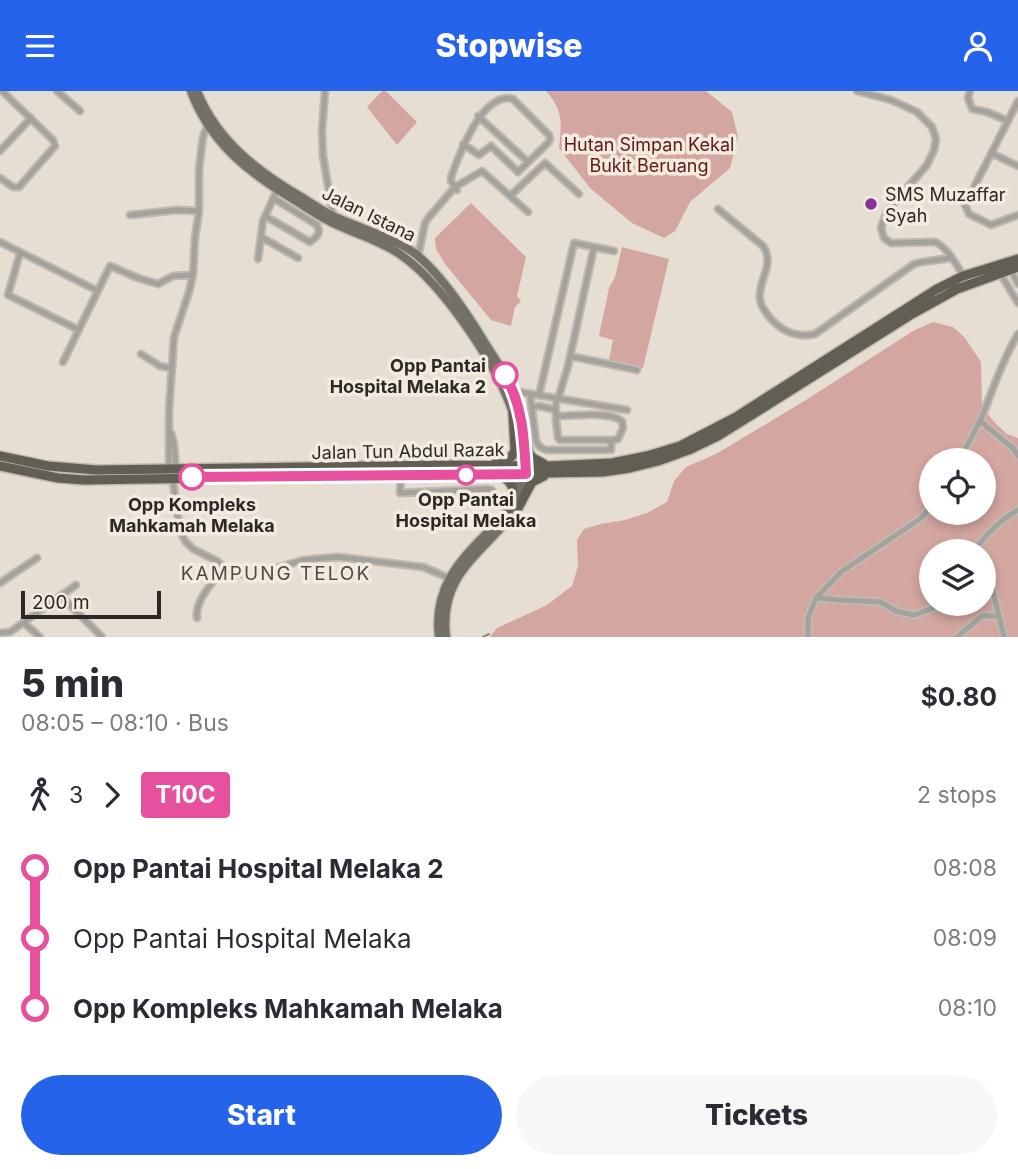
<!DOCTYPE html>
<html lang="en">
<head>
<meta charset="utf-8">
<style>
	body { margin:0; font-family:Inter,sans-serif; background:#f7f7f7; color:#2b2b33; height:100vh; display:flex; flex-direction:column; font-size:26px; white-space:nowrap }
	* { box-sizing:border-box; margin:0 }
	p { font-size:23px; color:#7c7c81 }
	.icon { flex:none; width:38px; height:38px; fill:none; stroke:currentColor; stroke-width:2; stroke-linecap:round; stroke-linejoin:round }
	.map { position:relative; height:546px; overflow:hidden }
	.drawer { display:flex; flex-direction:column; background:#fff; flex:1 }
	.drawer>* { flex:none }
	.badge { padding:0 14px; border-radius:5px; font-size:24px; line-height:46px }
	.buttons { position:absolute; left:919px; top:357px; display:grid; gap:14px }
	.buttons a { display:grid; place-items:center; width:77px; height:77px; border-radius:50%; background:#fff; box-shadow:0 4px 10px #0003; font-size:35px }
	.scale { position:absolute; left:21px; bottom:18px; width:140px; box-sizing:border-box; padding-left:7px; border:4px solid #2c2825; border-top:0; font-size:19px; line-height:24px; white-space:nowrap; color:#2c2825; -webkit-text-stroke:5px #f3eae0; paint-order:stroke }
	.map>.badge { position:absolute; translate:-50% -50%; box-shadow:0 0 0 4px #fff }
	.legs { display:flex; align-items:center; gap:10px; height:77px; padding:0 21px; font-size:23px }
	.legs p { margin-inline-start:auto }
	.summary { display:flex; align-items:center; justify-content:space-between; height:119px; padding:0 21px }
	h1 { font-size:38px; font-weight:800; line-height:52px }
	.primary-button { display:flex; gap:14px; margin-top:auto; padding:14px 21px }
	.primary-button a { flex:1; height:80px; border-radius:42px; background:#2563eb; color:#fff; font-size:28px; font-weight:800; line-height:80px; text-align:center }
	.primary-button a+a { background:#f7f7f7; color:#2b2b33 }
	ul { padding:0 21px; list-style:none }
	li { display:flex; align-items:center; gap:24px; height:70px; font-size:26px }
	li i { display:grid; place-items:center; width:10px; height:100%; margin:0 9px; background:currentColor }
	li i::after { content:''; width:18px; height:18px; margin:-9px; border:5px solid; border-radius:50%; background:#fff }
	li p { margin-inline-start:auto }
	li:first-child i { background:linear-gradient(#0000 50%,currentColor 0) }
	li:last-child i { background:linear-gradient(currentColor 50%,#0000 0) }
	header { display:flex; justify-content:space-between; align-items:center; height:91px; padding:0 21px; background:#2563eb; color:#fff; font-size:32px; font-weight:800 }
	.map>svg:first-child { display:block }
</style>
</head>
<body>
<header><svg class="icon" aria-label="menu" viewBox="0 0 24 24"><path d="M4 6h16M4 12h16M4 18h16"/></svg>Stopwise<svg class="icon" aria-label="person" viewBox="0 0 24 24"><circle cx="12" cy="8" r="4"/><path d="M4 21q1-7 8-7t8 7"/></svg></header>
<div class="map">
<svg width="1018" height="546" viewBox="0 0 1018 546">
	<rect width="100%" height="100%" fill="#e6ddd3"/>
	<path fill="#d3a6a0" fill-rule="evenodd" d="M382 0H386L417 31 397 54 367 16Z
		M546 0H706L732 21 738 46 730 77 690 111 675 140 664 147 632 132 590 97 559 57C562 32 563 19 546 0Z
		M471 112 526 166 517 205 521 210 515 216 511 235 491 229 445 173 436 158 435 147Z
		M622 156 669 168 643 277 609 269 613 249 599 245 609 197 615 186Z
		M933 231 953 236 965 247 981 271 982 315 995 332 1007 343 1018 347V546H490L497 537 547 514 572 495 578 475 577 449 584 438 601 433 625 429 647 422 667 411 674 390 686 376 716 363 806 309 913 240ZM931 369H984V422H931ZM931 460H984V513H931Z"/>
	<g fill="none" stroke-linecap="round" stroke-linejoin="round">
		<path stroke="#8a8f66" stroke-width="2" d="M483 546 489 543"/>
		<g stroke="#c1b9b0" stroke-width="9">
			<path id="street" d="M57 0 80 20
				M325 0 322 40 323 65 333 125
				M857 0 891 9 917 21 932 36 936 48 934 59 927 74 887 120 881 137 884 147 891 152 935 151C950 158 959 179 968 193
				M970 0 968 7 972 18 987 21 1008 30
				M1018 10 965 114 969 123 991 134 1018 124
				M478 25 528 71
				M0 60 31 27
				M991 62 1018 75
				M0 87 13 96H19L55 55 53 49 3 1
				M457 99 451 90V86C459 64 482 0 513 8L549 44 550 48 548 52 518 81 491 55 479 64 463 53
				M510 105 545 72 579 103
				M718 118 763 155C776 173 757 190 760 209 761 216 766 222 771 228 783 241 797 247 815 243L914 173 922 171 951 167
				M130 124 177 119 199 120
				M265 125 310 151 317 145 319 140 317 134 273 107
				M261 146 298 167
				M0 151 98 200
				M20 162 8 204 79 239
				M418 166 425 132 429 126 455 96 482 80 528 121
				M258 168 263 130 277 99
				M1010 177 1018 193
				M1000 182 1018 212
				M141 263 160 275 171 277
				M570 265 637 279
				M63 271 110 175 138 187 158 193 173 185 193 184
				M514 300 627 319
				M530 303 536 350 540 356 546 359H611V349
				M539 304 574 152 614 160
				M556 308V329L558 347 560 349
				M558 308 568 275 594 156
				M531 317 539 315 556 319
				M557 325C574 325 609 320 622 330L623 337 618 348 614 349H560
				M980 330 1014 358 1018 365
				M171 342 174 353 176 380
				M959 369C966 356 974 343 980 330 993 300 1001 271 1018 243
				M169 378V320L174 246 189 201 193 184 195 147 199 120V78L203 46 206 38 211 34
				M401 385 400 402 488 398 492 399
				M171 387 173 391 180 440 185 450 193 458 217 470 224 476 242 483 247 484 258 482 304 469 338 466 423 476 449 487
				M974 460C986 443 1000 429 1018 419
				M984 462 1004 546
				M0 492 37 467
				M61 505 102 546
				M816 507 841 509 880 511 896 520 914 524 936 516 939 513
				M197 527C195 508 214 491 224 476
				M24 532 40 546
				M0 542 10 541 76 494
				M808 546V527L816 507 841 481 920 428 931 416
				M957 546 982 525H999"/>
		</g>
		<g stroke="#c1b9b0" stroke-width="11">
			<path id="primary" d="M191 0C210 52 250 83 296 110 308 118 320 126 333 132 355 143 380 149 401 164 443 193 502 280 515 329
				M197 0C217 50 258 81 303 107 314 114 324 121 335 126 361 138 390 145 413 161 440 181 468 224 485 252 500 276 518 300 521 329
				M439 546C433 497 459 470 491 438 505 423 519 409 520 387
				M446 546C440 495 466 474 498 440 505 432 514 425 519 415 529 395 526 373 524 352"/>
		</g>
		<g stroke="#c1b9b0" stroke-width="12">
			<path id="highway" d="M521 324 529 362 533 367 544 373
				M0 365 48 375 97 379 442 374 549 375 612 372 647 365 680 355 736 326 937 198 963 185 1018 168
				M496 369C505 369 512 369 515 359L513 323
				M0 375 58 387 84 389 603 381 630 377 658 370 691 358 718 345 912 223 957 198 1018 176
				M500 384C518 394 513 401 509 418
				M518 417 532 391 544 385"/>
		</g>
		<use href="#street" stroke="#a4a29d" stroke-width="5"/>
		<use href="#primary" stroke="#737067" stroke-width="8"/>
		<use href="#highway" stroke="#615e54" stroke-width="9"/>
	</g>
	<g fill="none" stroke-linecap="round" stroke-linejoin="round">
		<g stroke="#fff" stroke-width="16">
			<path id="line-1" d="M192 386 526 383C524 347 523 315 505 284"/>
		</g>
		<use href="#line-1" stroke="#e6509d" stroke-width="10"/>
	</g>
	<circle fill="#8a309b" stroke="#f3eae0" stroke-width="2.5" cx="871" cy="113" r="7"/>
	<g fill="#fff" stroke="#e6509d" stroke-width="3.5">
		<circle cx="505" cy="284" r="12"/>
		<circle cx="466" cy="384" r="9"/>
		<circle cx="192" cy="386" r="12"/>
	</g>
	<g text-anchor="middle" dominant-baseline="central" stroke-width="7" stroke-linejoin="round" paint-order="stroke">
		<g font-size="18" fill="#621915" stroke="#f3eae0">
			<text x="649" y="53">Hutan Simpan Kekal<tspan x="649" dy="21">Bukit Beruang</tspan></text>
		</g>
		<g font-size="18" fill="#2c2825" stroke="#f3eae0" text-anchor="start">
			<text x="885" y="103">SMS Muzaffar<tspan x="885" dy="21">Syah</tspan></text>
		</g>
		<g font-size="18" fill="#2c2825" stroke="#f3eae0">
			<text transform="translate(369 123) rotate(26)">Jalan Istana</text>
			<text transform="translate(408 360) rotate(-1)">Jalan Tun Abdul Razak</text>
		</g>
		<g font-size="18" font-weight="bold" fill="#2c2825" stroke="#f3eae0">
			<text x="486" y="274" text-anchor="end">Opp Pantai<tspan x="486" dy="21">Hospital Melaka 2</tspan></text>
			<text x="466" y="408">Opp Pantai<tspan x="466" dy="21">Hospital Melaka</tspan></text>
			<text x="192" y="413">Opp Kompleks<tspan x="192" dy="21">Mahkamah Melaka</tspan></text>
		</g>
		<g font-size="19" letter-spacing="2" fill="#524b43" stroke="#f3eae0">
			<text x="276" y="482">KAMPUNG TELOK</text>
		</g>
	</g>
</svg>
<div class="buttons">
<a><svg class="icon" aria-label="locate" viewBox="0 0 24 24"><circle cx="12" cy="12" r="6"/><path d="M12 2v4M12 18v4M2 12h4M18 12h4"/></svg></a>
<a><svg class="icon" aria-label="layers" viewBox="0 0 24 24"><path d="M12 4l9 5-9 5-9-5zM3 14l9 5 9-5"/></svg></a>
</div>
<div class="scale">200 m</div>
</div>
<section class="drawer">
<div class="summary"><div><h1>5 min</h1><p>08:05 – 08:10 · Bus</p></div><b>$0.80</b></div>
<div class="legs"><svg class="icon" aria-label="walk" viewBox="0 0 24 24"><circle cx="13" cy="4" r="2"/><path d="M13 8l-2 6 4 7M11 14l-3 7M7 12l3-4h3l4 4"/></svg>3<svg class="icon" aria-label="forward" viewBox="0 0 24 24"><path d="M9 5l7 7-7 7"/></svg><b class="badge" style="background:#e6509d;color:#fff">T10C</b><p>2 stops</p></div>
<ul>
<li><i style="color:#e6509d"></i><b>Opp Pantai Hospital Melaka 2</b><p>08:08</p></li>
<li><i style="color:#e6509d"></i><span>Opp Pantai Hospital Melaka</span><p>08:09</p></li>
<li><i style="color:#e6509d"></i><b>Opp Kompleks Mahkamah Melaka</b><p>08:10</p></li>
</ul>
<div class="primary-button"><a>Start</a><a>Tickets</a></div>
</section>
</body>
</html>
